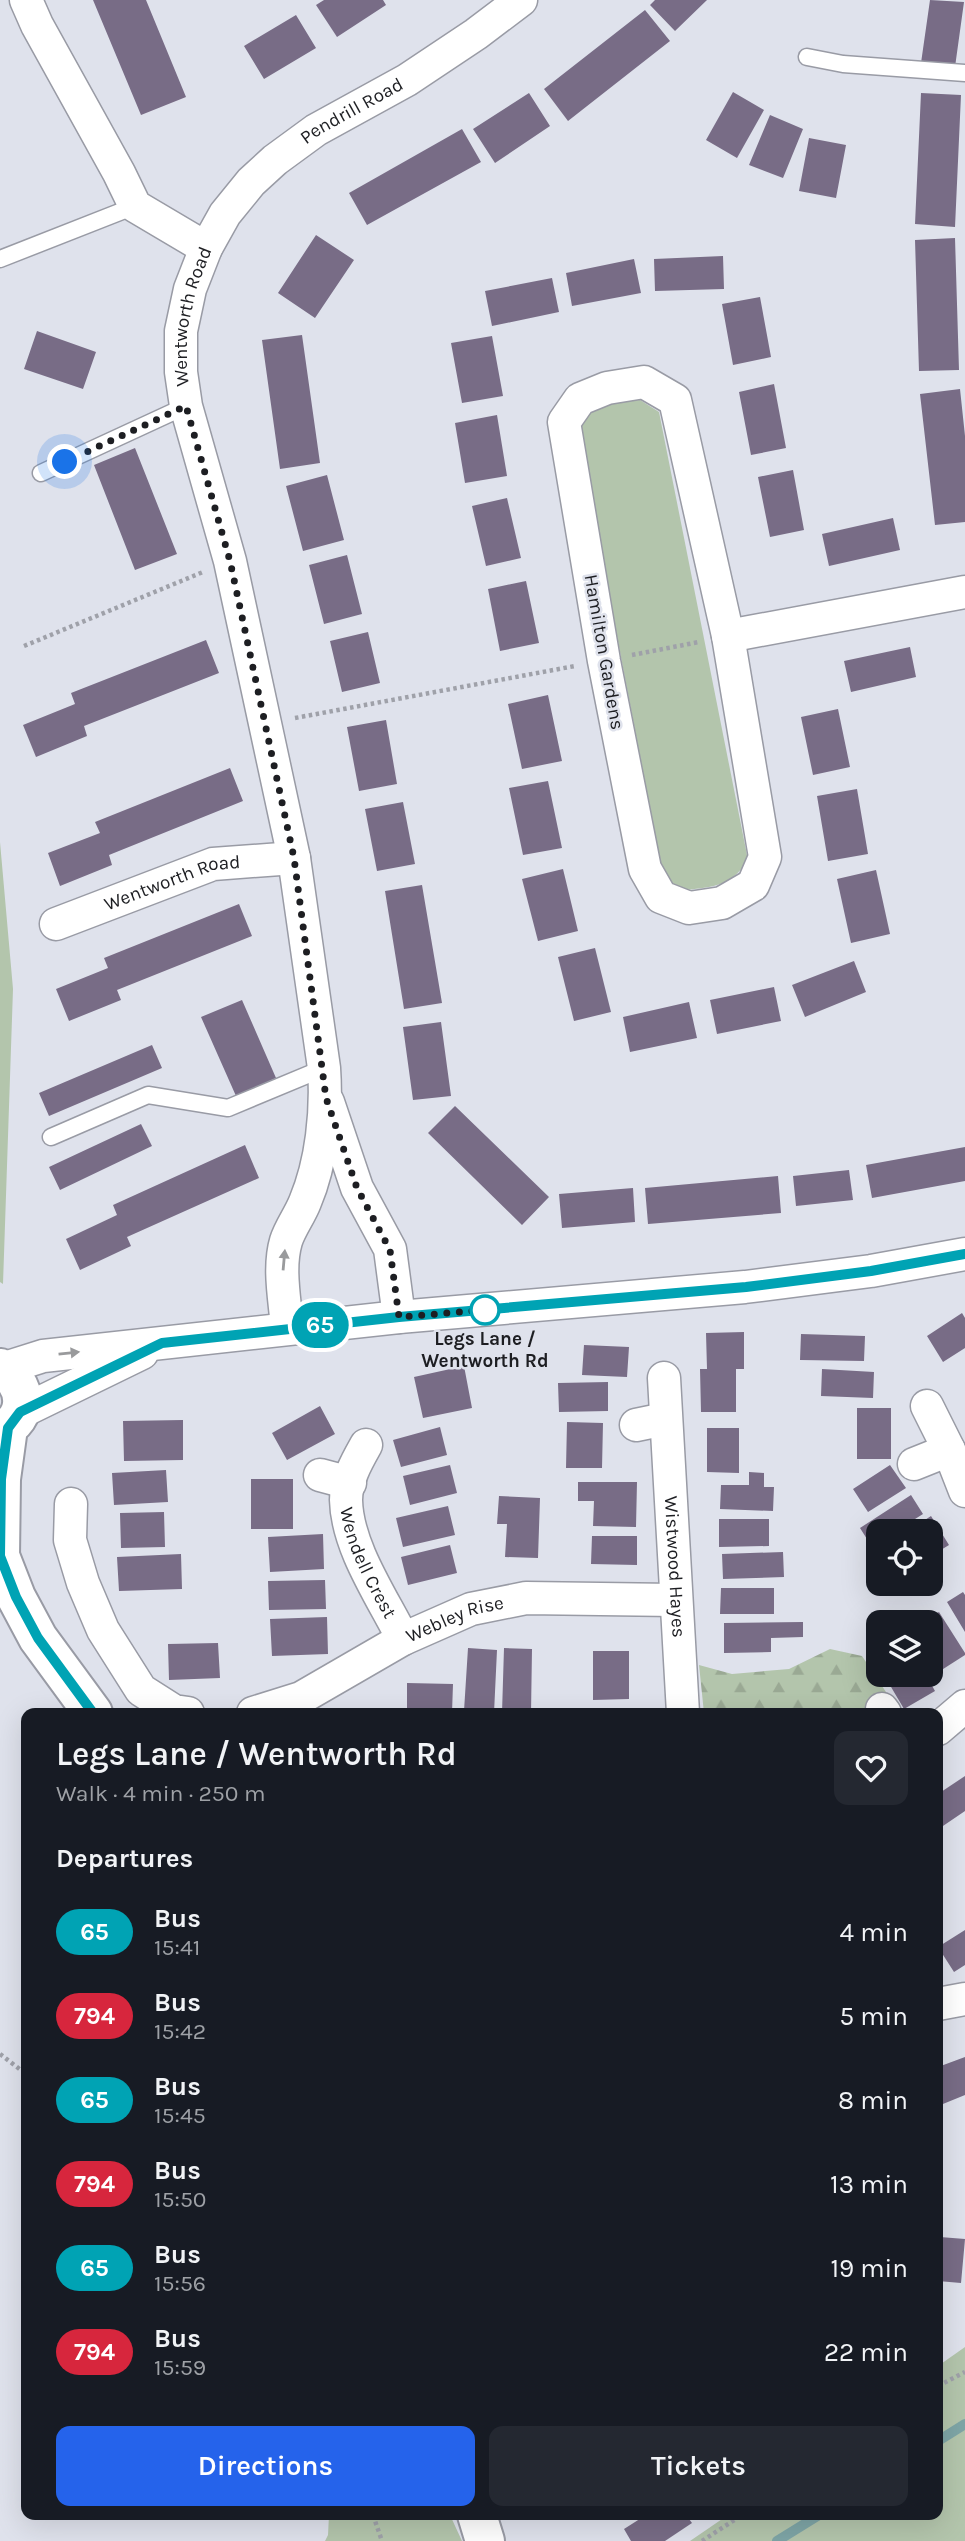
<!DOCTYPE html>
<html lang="en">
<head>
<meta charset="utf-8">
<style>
	body { margin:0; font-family:Karla,sans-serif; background:#242831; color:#f1f3f6; height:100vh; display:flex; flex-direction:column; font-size:26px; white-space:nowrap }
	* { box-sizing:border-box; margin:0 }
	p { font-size:23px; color:#9ea1a6 }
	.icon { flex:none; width:38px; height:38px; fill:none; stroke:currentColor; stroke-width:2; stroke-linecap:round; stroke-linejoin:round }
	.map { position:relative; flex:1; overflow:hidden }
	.side { position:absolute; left:21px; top:1708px; width:922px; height:812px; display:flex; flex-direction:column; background:#171b24; border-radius:14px; box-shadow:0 7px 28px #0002 }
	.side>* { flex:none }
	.badge { padding:0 14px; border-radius:23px; font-size:24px; line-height:46px }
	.buttons { position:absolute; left:866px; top:1519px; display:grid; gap:14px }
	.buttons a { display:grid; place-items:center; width:77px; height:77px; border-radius:14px; background:#171b24; box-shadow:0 7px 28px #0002; font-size:35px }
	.you { position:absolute; width:35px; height:35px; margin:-18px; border:5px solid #fff; border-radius:50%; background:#1a73e8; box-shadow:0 0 0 10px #1a73e833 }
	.map>.badge { position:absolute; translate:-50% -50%; box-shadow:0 0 0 4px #fff }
	h2 { padding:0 35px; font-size:26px; line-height:63px }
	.round { display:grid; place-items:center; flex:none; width:74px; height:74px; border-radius:14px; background:#242831 }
	.headline { display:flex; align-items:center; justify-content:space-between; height:119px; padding:0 35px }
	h1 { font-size:33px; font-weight:600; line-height:52px }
	.cta { display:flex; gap:14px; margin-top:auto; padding:14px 35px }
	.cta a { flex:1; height:80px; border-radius:14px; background:#2563eb; color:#fff; font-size:28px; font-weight:600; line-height:80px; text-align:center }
	.cta a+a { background:#242831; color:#f1f3f6 }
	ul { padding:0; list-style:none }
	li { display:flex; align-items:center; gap:21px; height:84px; padding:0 35px }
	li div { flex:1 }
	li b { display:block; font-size:26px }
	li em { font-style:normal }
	li .badge { min-width:77px; font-weight:700; text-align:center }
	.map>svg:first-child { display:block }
</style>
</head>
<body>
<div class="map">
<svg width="965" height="2541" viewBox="0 0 965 2541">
	<defs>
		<pattern id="forest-firs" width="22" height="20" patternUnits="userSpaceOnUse" patternTransform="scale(1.75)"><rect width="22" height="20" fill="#b3c5ac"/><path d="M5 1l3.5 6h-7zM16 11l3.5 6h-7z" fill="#9aa994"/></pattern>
	</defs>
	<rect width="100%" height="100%" fill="#dfe2ec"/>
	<path fill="url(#forest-firs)" d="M830 1649 862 1656 894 1704 880 1713H704L699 1665 732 1674 789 1669Z"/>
	<path fill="#b3c5ac" d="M640 400 659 412 748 860C729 889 711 886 680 891L663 876 578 433 589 411 611 402Z
		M0 842 13 989 3 1284 0 1282Z
		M965 2347V2541H690L728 2515H938V2366Z
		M329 2515H450L462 2541H325L328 2535Z"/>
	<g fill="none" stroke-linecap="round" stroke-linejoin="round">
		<path stroke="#7ea5a6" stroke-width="10" d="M938 2441 965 2424
			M777 2541 819 2515"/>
	</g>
	<path fill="#786c86" d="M93 0H146L186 97 141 115Z
		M324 0H383L386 5 337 37 316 5Z
		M655 0H707L675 31 650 5Z
		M930 0 964 2 955 67 921 63Z
		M645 10 670 41 568 121 544 89Z
		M296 15 316 48 264 79 244 46Z
		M733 92 764 110 737 158 706 140Z
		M529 93 550 126 495 163 473 129Z
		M921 93 961 95 955 227 915 224Z
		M770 115 803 129 783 178 749 165Z
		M462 129 481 162 367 225 349 193Z
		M809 138 846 145 836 198 799 191Z
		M316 235 354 260 315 318 278 293Z
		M955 238 959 370 919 371 915 240Z
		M723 256 724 289 655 291 654 259Z
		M634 259 641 293 572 306 566 273Z
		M552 278 559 312 492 326 485 291Z
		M760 297 771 357 733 365 722 304Z
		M37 331 96 352 83 389 24 369Z
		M302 335 320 463 280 469 262 340Z
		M492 336 503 396 462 403 451 343Z
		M774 384 786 448 751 455 739 392Z
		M960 389 965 436V522L935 525 920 394Z
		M497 415 507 476 465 483 455 423Z
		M135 448 177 554 135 570 94 465Z
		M793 470 804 530 770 537 758 477Z
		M327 475 344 540 303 551 286 486Z
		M507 498 521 558 486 566 472 506Z
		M893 518 900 550 829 566 822 534Z
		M347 555 362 614 324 624 309 565Z
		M526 581 539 643 500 651 488 589Z
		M368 632 380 683 342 692 330 641Z
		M206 640 219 673 84 726 87 736 36 757 23 725 75 704 71 693Z
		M910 647 916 677 851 692 844 661Z
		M548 695 562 761 522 769 508 704Z
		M838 709 850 767 813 775 801 717Z
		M386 720 397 784 359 791 347 727Z
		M230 768 243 801 109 855 112 865 60 886 48 853 100 833 95 822Z
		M548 781 562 848 523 855 509 788Z
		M857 789 868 854 828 861 817 796Z
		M403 802 415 864 377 871 365 809Z
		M563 869 578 931 538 941 522 879Z
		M876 870 890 934 851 943 837 879Z
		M422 885 442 1003 404 1009 385 891Z
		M239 904 252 936 117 990 121 1000 69 1021 56 989 108 968 104 958Z
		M595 948 611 1012 574 1021 558 957Z
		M854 961 866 992 805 1017 792 985Z
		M774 987 781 1021 717 1034 710 1000Z
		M242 1000 276 1078 236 1096 201 1017Z
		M689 1002 697 1038 630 1052 623 1017Z
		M441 1022 451 1096 413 1100 403 1027Z
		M152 1045 162 1068 49 1116 39 1093Z
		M455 1106 549 1197 522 1225 428 1133Z
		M141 1124 152 1146 60 1190 49 1167Z
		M245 1145 259 1178 127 1237 131 1246 80 1270 66 1239 117 1215 113 1205Z
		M965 1147V1181L872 1198 866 1165Z
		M849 1170 853 1200 796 1206 793 1176Z
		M778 1176 781 1213 648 1224 645 1188Z
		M633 1188 635 1222 562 1228 559 1194Z
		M962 1313 965 1318V1348L943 1362 927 1336Z
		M744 1332V1369H736V1412H701L700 1369H707L706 1333Z
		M801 1334 865 1336 864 1361 800 1360Z
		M584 1345 629 1347 627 1377 582 1375Z
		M464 1366 472 1408 423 1418 414 1377Z
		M822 1369 874 1372 873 1398 821 1396Z
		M608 1382V1411L559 1412 558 1383Z
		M320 1406 335 1434 287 1460 272 1433Z
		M857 1408H891V1459H857Z
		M183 1420V1460L124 1461 123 1421Z
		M567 1422 603 1423 602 1468H566Z
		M440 1427 447 1455 401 1467 393 1440Z
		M707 1428H739V1473L707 1472Z
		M450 1465 457 1493 410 1505 403 1476Z
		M890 1465 906 1488 868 1512 853 1489Z
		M166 1470 168 1502 114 1505 112 1473Z
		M749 1472 764 1473V1487H774L773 1511 720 1509 721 1485H749Z
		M251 1479H293V1529H251Z
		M578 1482H637L636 1527 593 1526 594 1501H578Z
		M911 1495 923 1514 896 1531H878V1543L872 1547 860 1528Z
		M499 1496 540 1498 538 1558 505 1557 507 1524H497Z
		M448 1506 455 1535 403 1547 396 1518Z
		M164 1512 165 1547 121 1548 120 1513Z
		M931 1516 949 1545 931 1556V1531H908Z
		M719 1519H769V1546L719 1547Z
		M323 1534 324 1569 270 1572 268 1537Z
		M592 1536H637V1565L591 1564Z
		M450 1545 457 1573 408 1585 401 1557Z
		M783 1552 784 1577 723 1579 722 1554Z
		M181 1554 182 1589 119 1591 117 1557Z
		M325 1580 326 1609 269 1610 268 1581Z
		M721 1588H774V1614H720Z
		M963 1592 965 1595V1632L947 1602Z
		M939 1612 965 1653V1655L940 1671 931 1658V1622H923Z
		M327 1617 328 1654 272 1656 270 1619Z
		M803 1622V1637L771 1638V1652L724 1653V1623Z
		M218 1643 220 1678 169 1680 168 1644Z
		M468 1648 497 1650 494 1713 464 1711Z
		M504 1648 532 1649 531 1713H502Z
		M593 1651H629V1699L593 1700Z
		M884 1675H926L935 1691 904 1709Z
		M407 1683 453 1684 452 1713H407Z
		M357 1708 399 1710V1713H356Z
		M589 1708 634 1709 633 1713H589Z
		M965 1776V1811L940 1828 938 1794Z
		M965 1930V1965L954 1972 938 1947Z
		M965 2057V2095L938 2106V2067Z
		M940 2237 965 2239 961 2283 938 2281Z
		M646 2515H686L692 2523 665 2541H631L624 2529Z"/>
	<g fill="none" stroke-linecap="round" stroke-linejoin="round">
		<g stroke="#999ba5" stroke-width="19">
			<path id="service" d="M807 57 843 64 965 73
				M0 259 135 206
				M41 473 186 406
				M51 1137 148 1095 228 1108 324 1068"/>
		</g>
		<g stroke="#999ba5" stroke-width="35">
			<g id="minor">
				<path d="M26 0 37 25 119 173 135 206 206 248"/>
				<path d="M644 382 675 400 728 636 765 857 753 885 722 903 689 908 661 897 645 869 604 661 564 422 580 399 607 388Z"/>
				<path d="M728 636 965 592"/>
				<path id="s1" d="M56 924 213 864 294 858"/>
				<path d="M328 1102 357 1188 390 1249 399 1317"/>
				<path id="s2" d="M287 1328C285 1300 278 1268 286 1241 290 1228 300 1215 305 1202 322 1162 327 1111 324 1068L294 858 230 561 186 406 181 372V331L190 289 206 248 225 214 251 182 275 160 316 130 407 80 476 34 521 0"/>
				<path d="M2 1369 43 1356 399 1317 745 1287 871 1271 965 1254"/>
				<path id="s3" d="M664 1378 683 1713"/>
				<path d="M927 1406 949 1450 965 1491"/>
				<path d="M21 1412 142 1353"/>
				<path d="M636 1425 665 1419"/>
				<path id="s4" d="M366 1445C357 1461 346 1480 346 1500 347 1547 382 1597 403 1639"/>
				<path d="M914 1464 949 1450"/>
				<path d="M320 1475 350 1483"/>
				<path d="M71 1504 70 1540 83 1583 103 1630 141 1690 174 1711 188 1713"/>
				<path d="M882 1709 885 1713"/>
				<path id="s5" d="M253 1713 301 1698 403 1639 471 1609 526 1598 675 1600"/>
				<path d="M938 1729 965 1706"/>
				<path d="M938 2004 965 1999"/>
			</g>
		</g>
		<g stroke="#999ba5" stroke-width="42">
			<path id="tertiary" d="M0 1368C28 1382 31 1419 0 1431
				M0 1556 16 1597 38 1638 93 1713
				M0 1556 1 1479 8 1428
				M477 2515 485 2541"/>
		</g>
		<path stroke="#9fa1a9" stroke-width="4.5" stroke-dasharray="3.5 3.5" stroke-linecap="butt" d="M24 646 203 572
			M632 655 699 642
			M295 718 575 666
			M0 2054 26 2074
			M938 2386 965 2372
			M373 2515 382 2541
			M702 2541 742 2515"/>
		<use href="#service" stroke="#fff" stroke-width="16"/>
		<use href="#minor" stroke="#fff" stroke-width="32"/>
		<use href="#tertiary" stroke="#fff" stroke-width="38"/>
	</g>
	<defs><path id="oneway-solid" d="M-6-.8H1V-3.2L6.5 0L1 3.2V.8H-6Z" transform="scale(1.75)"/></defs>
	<g fill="#999a9c">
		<use href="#oneway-solid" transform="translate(284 1260) rotate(-85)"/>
		<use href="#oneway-solid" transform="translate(69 1353) rotate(-6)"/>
	</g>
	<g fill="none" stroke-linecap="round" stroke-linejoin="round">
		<g stroke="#fff" stroke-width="16">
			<path id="line" d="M93 1713 38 1638 16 1597 0 1556 1 1479 8 1428 20 1412 162 1343 399 1317 746 1287 871 1271 965 1254"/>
		</g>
		<use href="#line" stroke="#00a3b4" stroke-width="10"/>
		<path stroke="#1d1e22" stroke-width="7" stroke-dasharray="0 12.6" d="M65 462 186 406 230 561 294 858 326 1098 357 1188 390 1250 399 1317 485 1310"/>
	</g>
	<circle fill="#fff" stroke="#00a3b4" stroke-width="3.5" cx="485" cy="1310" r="14"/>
	<g text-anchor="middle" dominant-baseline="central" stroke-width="5" stroke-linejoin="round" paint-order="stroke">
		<g font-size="19" fill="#1d1e22" stroke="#dfe2ec">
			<text stroke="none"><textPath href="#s2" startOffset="1311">Pendrill Road</textPath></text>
			<text stroke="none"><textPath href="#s2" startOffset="1036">Wentworth Road</textPath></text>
			<text transform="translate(604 652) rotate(80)">Hamilton Gardens</text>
			<text stroke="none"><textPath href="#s1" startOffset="124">Wentworth Road</textPath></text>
			<text stroke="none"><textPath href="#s4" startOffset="126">Wendell Crest</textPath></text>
			<text stroke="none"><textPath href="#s3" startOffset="189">Wistwood Hayes</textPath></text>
			<text stroke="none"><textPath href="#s5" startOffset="224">Webley Rise</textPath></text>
		</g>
		<g font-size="19" font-weight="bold" fill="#1d1e22" stroke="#dfe2ec">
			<text x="485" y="1339">Legs Lane /<tspan x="485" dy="22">Wentworth Rd</tspan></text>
		</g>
	</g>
</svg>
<div class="buttons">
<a><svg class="icon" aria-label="locate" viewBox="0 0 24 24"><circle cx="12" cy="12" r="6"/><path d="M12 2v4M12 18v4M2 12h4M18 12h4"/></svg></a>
<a><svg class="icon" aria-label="layers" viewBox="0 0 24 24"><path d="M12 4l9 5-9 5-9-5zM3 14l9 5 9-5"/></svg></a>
</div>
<div class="you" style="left:65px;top:462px"></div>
<b class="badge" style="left:320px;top:1325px;background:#00a3b4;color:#fff">65</b>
<section class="side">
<div class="headline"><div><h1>Legs Lane / Wentworth Rd</h1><p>Walk · 4 min · 250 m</p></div><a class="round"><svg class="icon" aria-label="heart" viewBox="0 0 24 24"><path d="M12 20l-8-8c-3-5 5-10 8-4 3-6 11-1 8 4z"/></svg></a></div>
<h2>Departures</h2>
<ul>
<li><span class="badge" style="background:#00a3b4;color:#fff">65</span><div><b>Bus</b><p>15:41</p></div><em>4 min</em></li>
<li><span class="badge" style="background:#d7263d;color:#fff">794</span><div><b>Bus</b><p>15:42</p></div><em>5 min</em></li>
<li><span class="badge" style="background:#00a3b4;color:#fff">65</span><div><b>Bus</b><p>15:45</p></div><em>8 min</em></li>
<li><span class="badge" style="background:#d7263d;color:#fff">794</span><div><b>Bus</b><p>15:50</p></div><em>13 min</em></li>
<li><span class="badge" style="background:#00a3b4;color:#fff">65</span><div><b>Bus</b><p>15:56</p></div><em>19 min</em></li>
<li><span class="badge" style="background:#d7263d;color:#fff">794</span><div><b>Bus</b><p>15:59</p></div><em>22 min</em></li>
</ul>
<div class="cta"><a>Directions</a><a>Tickets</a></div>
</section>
</div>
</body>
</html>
